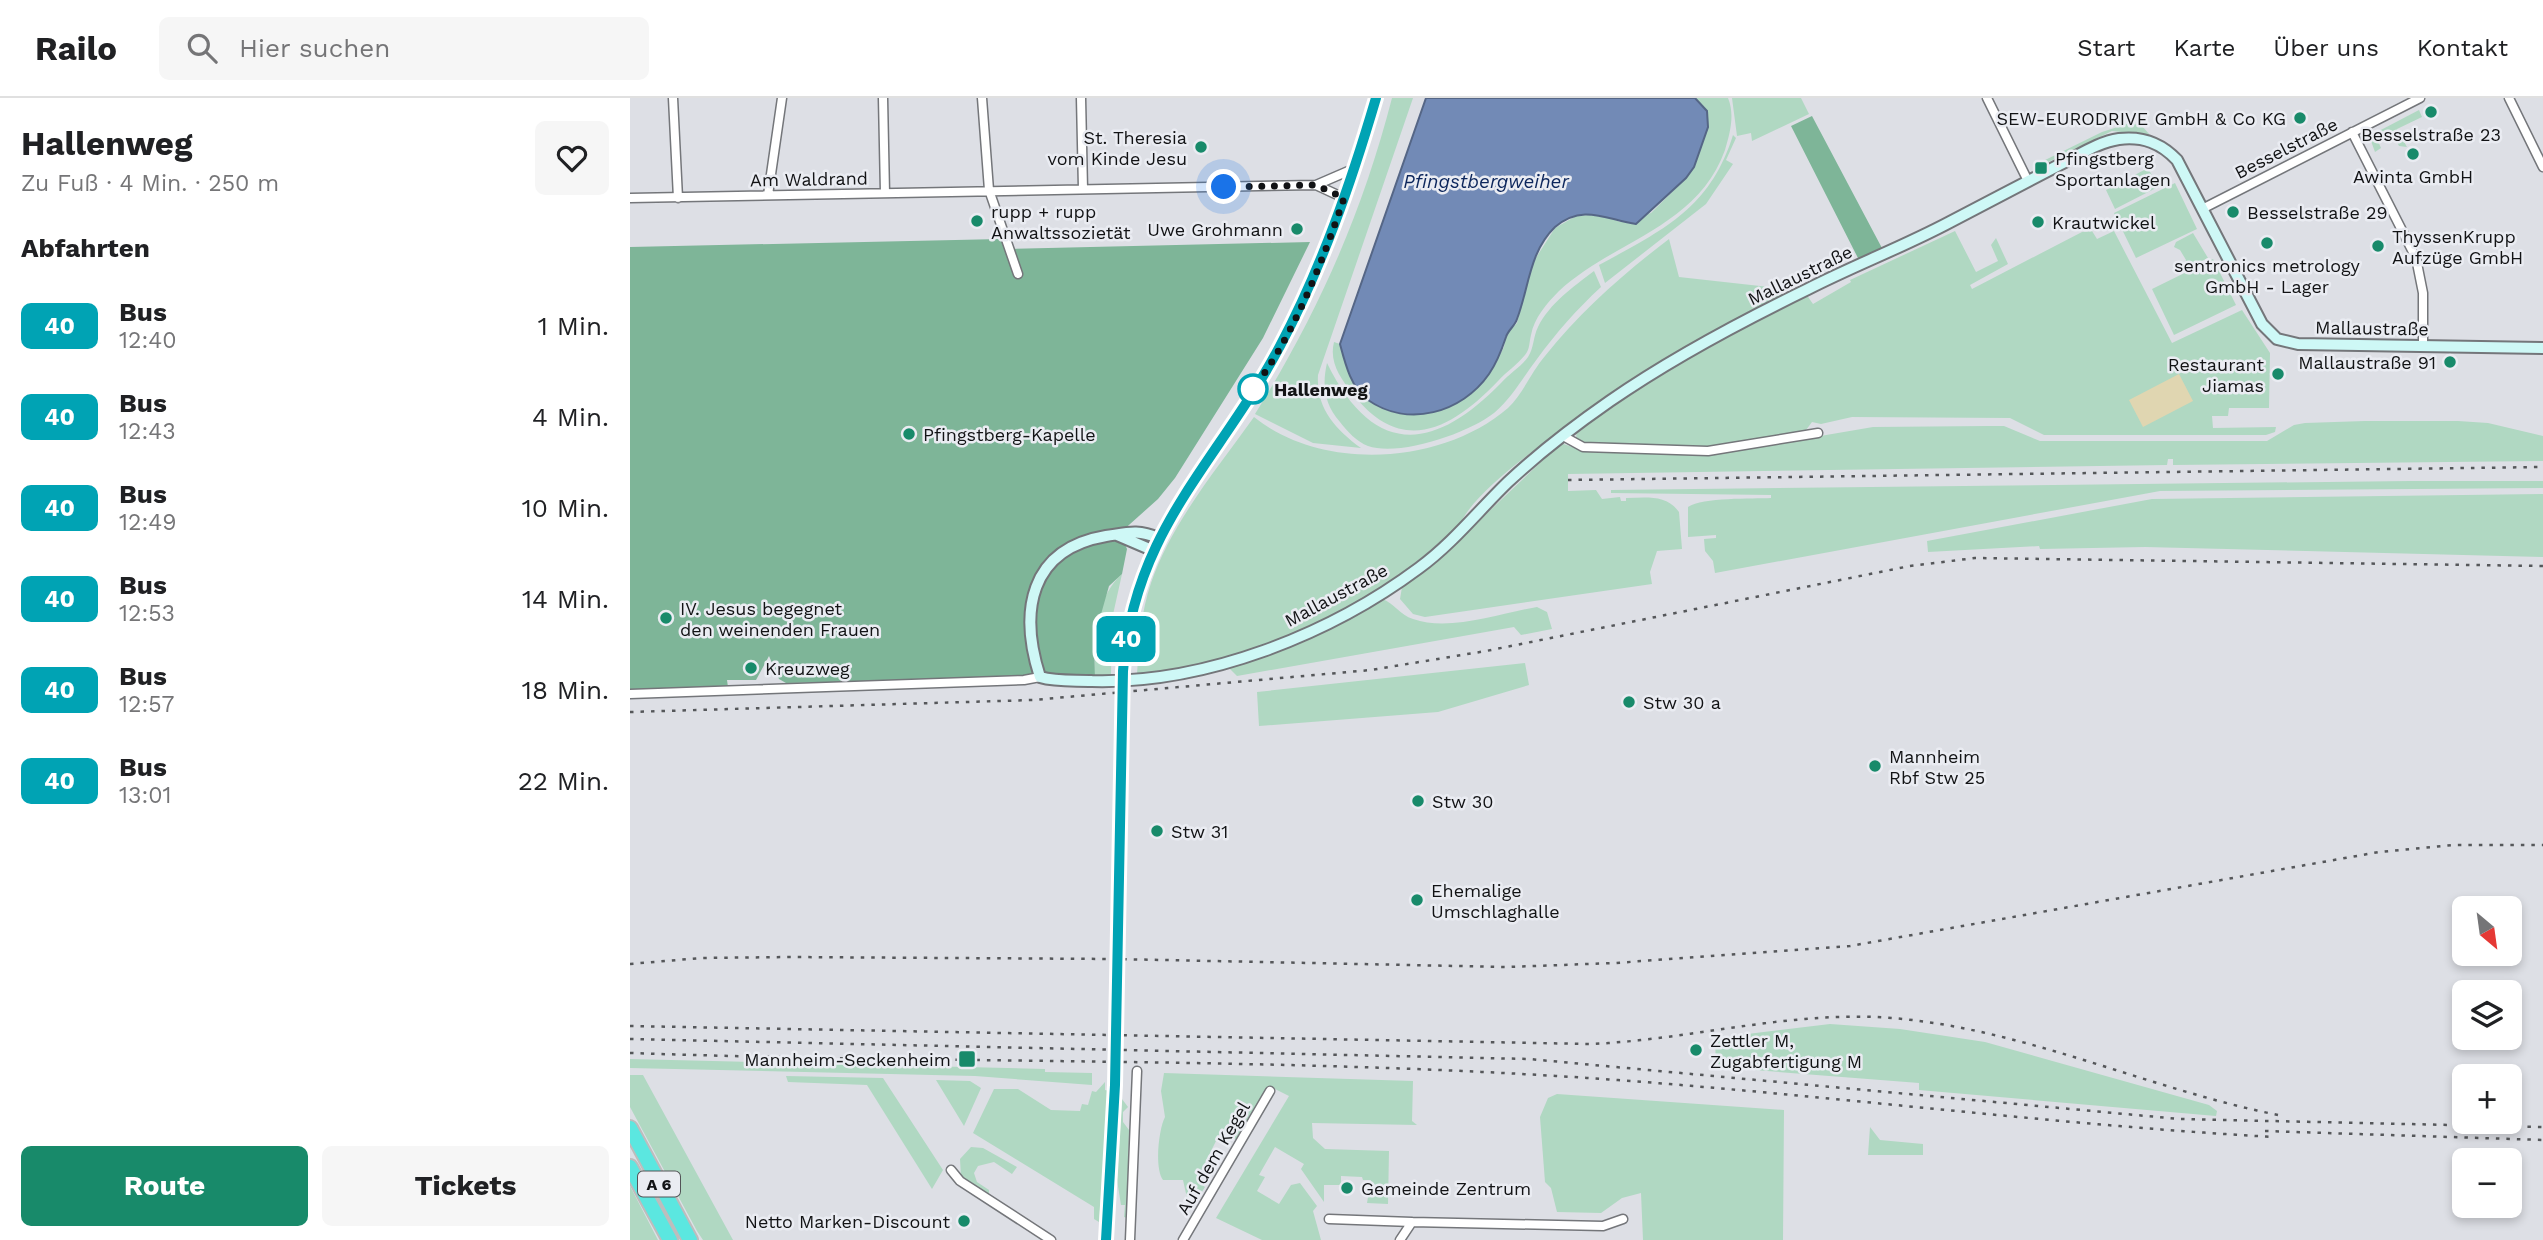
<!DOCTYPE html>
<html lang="de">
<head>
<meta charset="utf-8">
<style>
	body { margin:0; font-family:"Work Sans",sans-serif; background:#f6f6f6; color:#202124; height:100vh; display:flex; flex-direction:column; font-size:26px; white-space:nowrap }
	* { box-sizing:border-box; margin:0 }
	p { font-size:23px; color:#757577 }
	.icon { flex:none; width:38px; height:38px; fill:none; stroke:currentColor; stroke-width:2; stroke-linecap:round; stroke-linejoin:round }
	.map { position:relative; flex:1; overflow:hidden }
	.panel { display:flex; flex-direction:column; background:#fff; width:630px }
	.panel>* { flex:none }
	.badge { padding:0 14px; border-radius:10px; font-size:24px; line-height:46px }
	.needle { width:46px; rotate:151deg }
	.controls { position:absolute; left:1822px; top:798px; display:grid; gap:14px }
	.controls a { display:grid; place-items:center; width:70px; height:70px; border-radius:10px; background:#fff; box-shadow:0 4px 10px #0003; font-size:35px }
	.you { position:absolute; width:35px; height:35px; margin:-18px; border:5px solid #fff; border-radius:50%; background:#1a73e8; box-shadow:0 0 0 10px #1a73e833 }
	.map>.badge { position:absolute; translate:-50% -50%; box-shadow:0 0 0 4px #fff }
	h2 { padding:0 21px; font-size:26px; line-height:63px }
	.round { display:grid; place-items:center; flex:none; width:74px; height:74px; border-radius:10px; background:#f6f6f6 }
	.headline { display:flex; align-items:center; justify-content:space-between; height:119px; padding:0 21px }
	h1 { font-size:33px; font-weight:700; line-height:52px }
	.action { display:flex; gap:14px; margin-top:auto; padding:14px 21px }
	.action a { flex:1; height:80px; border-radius:10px; background:#188a6a; color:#fff; font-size:28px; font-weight:700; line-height:80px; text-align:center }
	.action a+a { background:#f6f6f6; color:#202124 }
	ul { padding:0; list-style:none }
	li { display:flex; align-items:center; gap:21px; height:91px; padding:0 21px }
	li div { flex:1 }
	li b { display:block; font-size:26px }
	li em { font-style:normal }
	li .badge { min-width:77px; font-weight:700; text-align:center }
	header { display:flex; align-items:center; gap:42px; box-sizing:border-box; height:98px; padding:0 35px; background:#fff; border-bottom:2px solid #e0e0e0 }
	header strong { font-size:33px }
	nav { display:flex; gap:38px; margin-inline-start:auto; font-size:24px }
	.search { width:490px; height:63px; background:#f6f6f6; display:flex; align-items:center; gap:18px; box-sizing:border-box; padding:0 24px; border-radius:10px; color:#757577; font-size:26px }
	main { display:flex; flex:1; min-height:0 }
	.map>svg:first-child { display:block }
</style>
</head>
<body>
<header>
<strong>Railo</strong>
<div class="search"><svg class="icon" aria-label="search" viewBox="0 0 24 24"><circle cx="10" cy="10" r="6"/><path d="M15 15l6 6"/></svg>Hier suchen</div>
<nav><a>Start</a><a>Karte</a><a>Über uns</a><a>Kontakt</a></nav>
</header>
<main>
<section class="panel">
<div class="headline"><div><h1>Hallenweg</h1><p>Zu Fuß · 4 Min. · 250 m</p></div><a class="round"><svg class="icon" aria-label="heart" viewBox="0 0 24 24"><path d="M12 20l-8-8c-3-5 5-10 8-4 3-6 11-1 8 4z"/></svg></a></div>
<h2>Abfahrten</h2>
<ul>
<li><span class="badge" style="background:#00a3b4;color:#fff">40</span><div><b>Bus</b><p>12:40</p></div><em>1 Min.</em></li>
<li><span class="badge" style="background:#00a3b4;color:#fff">40</span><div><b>Bus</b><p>12:43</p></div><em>4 Min.</em></li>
<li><span class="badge" style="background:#00a3b4;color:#fff">40</span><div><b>Bus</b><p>12:49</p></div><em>10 Min.</em></li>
<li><span class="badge" style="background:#00a3b4;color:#fff">40</span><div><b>Bus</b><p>12:53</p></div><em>14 Min.</em></li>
<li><span class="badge" style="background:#00a3b4;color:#fff">40</span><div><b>Bus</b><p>12:57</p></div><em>18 Min.</em></li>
<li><span class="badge" style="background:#00a3b4;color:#fff">40</span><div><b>Bus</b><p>13:01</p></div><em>22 Min.</em></li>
</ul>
<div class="action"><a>Route</a><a>Tickets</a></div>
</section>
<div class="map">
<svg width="1913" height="1142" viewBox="0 0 1913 1142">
	<rect width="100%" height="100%" fill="#dddfe5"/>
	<path fill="#b0d8c2" d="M762 0H783L688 277C686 310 705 331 731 350L683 345 625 316C688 215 732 116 762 0Z
		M1065 0H1098C1105 17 1100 35 1095 52 1067 130 984 142 929 193 917 205 904 220 901 237 899 245 900 251 895 257 887 267 876 274 868 283 822 331 772 359 723 296 710 280 699 264 704 244L710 246C719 283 726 296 761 314L847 287 860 275 874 249 876 236 887 225 902 166 925 130 946 118 970 116 990 124 1021 115 1056 80 1078 29 1077 13Z
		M1102 0H1171L1179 16 1122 43 1121 35 1107 38Z
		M1789 12 1792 19 1767 31 1777 49 1769 48 1762 34 1747 41 1751 50 1745 54 1741 43 1747 34Z
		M1500 25 1512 28 1520 37 1482 33 1408 69 1407 66 1472 34Z
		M1103 37 1106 40 1096 62 1103 66 1076 106 975 185 969 167C1033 132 1080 111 1103 37Z
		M1518 70 1528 89 1485 111 1476 92Z
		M1545 85 1567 131 1506 160 1484 115Z
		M1325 133 1346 174 1368 163 1361 147 1366 140 1378 166 1340 187 1342 191 1452 134 1462 133 1467 141 1484 133 1542 245 1612 212 1640 255 1639 310H1599L1598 318H1582L1583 330 1646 329 1645 334 1636 337H1414L1380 320 1222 319 1191 326 1182 324 1173 336 1078 350 953 346 946 340 947 331 1036 270 1176 196 1183 206 1221 184 1220 182Z
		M1563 135 1578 160 1557 170 1554 169 1556 162 1550 152 1544 149 1546 144Z
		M1039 141 1049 179 1148 190 1153 199C1083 241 858 360 829 428 807 446 785 466 762 483 690 535 595 566 507 576 509 545 511 514 521 485 542 424 587 371 624 319 692 374 812 367 878 310 892 297 902 273 915 258 951 213 993 176 1039 141Z
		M1583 161 1606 207 1544 237 1522 191Z
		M964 173 971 189C947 211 926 235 907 261 893 279 882 300 864 315 839 335 769 359 738 348 727 344 717 333 710 324 694 306 692 287 697 265 743 359 803 355 871 285 879 276 891 269 898 259 904 250 903 239 908 229 920 205 943 189 964 173Z
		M1735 323H1828L1858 325 1913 338V363L1543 367V361H1538L1537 367 938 376V393L966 392 972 401 990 399 991 403H996V400C1016 400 1036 396 1049 414L1052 451 1027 453 1020 474 1022 486 795 519 783 516 770 501 772 489 833 438 931 345 956 354 1086 356 1243 329 1358 328H1374L1410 343H1637L1664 327 1675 325Z
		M1780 383H1913V390L1530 393 1085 475 1083 463 1075 453 1074 441 1086 440V437L1058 439V409C1073 399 1122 401 1141 400V397L981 395V392Z
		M1913 396V459L1515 449 1410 451 1409 448 1298 454 1297 443 1522 401Z
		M492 476 482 521 481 577 465 580C464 545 464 501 492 476Z
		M752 501C764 505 770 517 783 521 820 534 870 515 907 509L917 514 922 531 891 537 884 529 607 578 599 570 687 537Z
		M895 565 899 587 808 614 629 628 627 594Z
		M1200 926 1270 931 1355 944 1579 1007 1587 1013 1586 1018 1289 992V985L1086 969 1085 940Z
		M0 961 415 971V974L462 975V987L345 978 0 970Z
		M534 975 783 983 782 1023 787 1027 682 1025 683 1040 695 1051 759 1053 758 1106 737 1105 741 1082H733L732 1079 711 1078V1087H694V1104L671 1071 674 1066 645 1049 629 1077 635 1079 627 1093 649 1106 661 1087 670 1085 687 1108 683 1113 691 1142H632L586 1120 659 998 639 988 607 1042 591 1033 571 1073 573 1074 568 1084 575 1089 565 1105 557 1100 553 1082H533C524 1070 529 1030 535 1019L531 993Z
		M0 977H13L103 1142H73L67 1133 0 1009Z
		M156 978 253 980 313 1072 302 1091 237 987 158 984Z
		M306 982 340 983 351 990 334 1028Z
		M475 984V992L479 993 469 1124 464 1121V1109L343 1035 364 991H388L421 1012 450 1013 452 1006 458 1007 462 993 466 994Z
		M927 996 1154 1012 1153 1142H1013L1011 1095 992 1100 971 1115 927 1114 921 1090 915 1084 910 1019 918 1000Z
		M492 1001 498 1009 493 1014V1024L499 1032 497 1120 494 1119 495 1107H491L487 1082Z
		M1240 1029 1250 1042 1293 1046V1057H1238Z
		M341 1049 353 1050 387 1069 382 1076 364 1064 348 1068 344 1075 347 1084 359 1092V1097L331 1079 330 1061Z
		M0 1088 28 1142H0Z"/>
	<path fill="#7eb598" d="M1182 18 1253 152 1230 164 1161 28Z
		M371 141 375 151 680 144 633 240 545 380 528 401 490 435 497 451 492 476 479 488 464 541 465 580 156 585 149 581 139 558 126 582H97L98 589 0 593V149Z"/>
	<path fill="#e0d6b1" d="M1549 276 1563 303 1513 329 1499 302Z"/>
	<path fill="#728ab6" stroke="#556686" stroke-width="2" d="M796 0H1065L1077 13 1078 29 1064 69 1056 80 1006 126C977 122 953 105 925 129 899 154 899 190 887 221 885 228 878 232 876 239 872 251 866 266 859 276 832 315 778 330 738 302 721 290 715 265 710 246Z"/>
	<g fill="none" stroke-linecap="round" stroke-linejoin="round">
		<g stroke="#74767a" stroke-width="11">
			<path id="street" d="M43 0 48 100
				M253 0 255 95
				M352 0 359 92 388 176
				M451 0 453 91
				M1357 0 1398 83
				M1879 0 1913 69
				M1722 34 1786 160 1793 195V248
				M686 87 714 100
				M138 97 152 0
				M0 100 686 87 723 71
				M1574 110 1790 0
				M933 338 953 349 1078 353 1188 335
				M0 596 394 582 410 579
				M321 1072 330 1083 421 1142
				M699 1121 782 1124
				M500 1142 507 973
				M553 1142 640 993
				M770 1142 782 1124 973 1128 993 1121"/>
		</g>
		<g stroke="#74767a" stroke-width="14">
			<path id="secondary" d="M487 437 522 452
				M528 440C508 431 497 435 476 438 399 451 389 514 410 579 427 584 445 582 462 583 575 586 699 537 789 470 823 445 848 413 878 384 909 355 944 328 980 303 1042 260 1110 224 1178 191 1225 167 1273 149 1320 124 1356 105 1393 86 1429 67 1448 58 1468 44 1489 41 1513 38 1531 45 1547 62L1632 226 1647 241 1668 246 1913 250
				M493 573C505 429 588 365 650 248 692 169 721 85 746 0
				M476 1142 485 987"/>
		</g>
		<g stroke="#bdbdbd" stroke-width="18">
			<path id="highway" d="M0 1030 60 1142
				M0 1069 40 1142"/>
		</g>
		<use href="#street" stroke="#fff" stroke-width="8"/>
		<use href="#secondary" stroke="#cef8f6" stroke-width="10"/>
		<use href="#highway" stroke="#5be7e0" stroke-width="14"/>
		<path stroke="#55575a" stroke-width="2.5" stroke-dasharray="3.5 7" stroke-linecap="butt" d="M938 382 1913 369
			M0 614 403 602 741 572 856 553 1280 468 1345 460 1913 468
			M0 866 71 860 159 859 484 861 877 869 985 865 1220 848 1749 754 1824 747H1913
			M0 928 960 946C1061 942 1160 912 1262 920 1396 931 1518 991 1648 1017
			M0 941 899 961 1549 1021 1913 1029
			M0 955C314 966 629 959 943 979 1177 994 1409 1026 1644 1039
			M1635 1033 1913 1042"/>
		<g stroke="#74767a" stroke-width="14" stroke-linecap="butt">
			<path id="secondary-bridge" d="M485 987 493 573"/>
		</g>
		<use href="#secondary-bridge" stroke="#cef8f6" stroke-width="10"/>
	</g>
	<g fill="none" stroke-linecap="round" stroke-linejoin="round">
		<g stroke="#fff" stroke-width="16">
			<path id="line" d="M476 1142 485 987 493 573C504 430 588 365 650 248 692 169 721 85 746 0"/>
		</g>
		<use href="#line" stroke="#00a3b4" stroke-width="10"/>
		<path stroke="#121315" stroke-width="7" stroke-dasharray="0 12.6" d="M594 89 686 87 714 100C693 163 663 239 623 291"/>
	</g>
	<g fill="#188a6a" stroke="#eaecf2" stroke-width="2.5">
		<circle cx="1801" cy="14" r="7"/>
		<circle cx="1670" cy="20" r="7"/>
		<circle cx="571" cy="49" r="7"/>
		<circle cx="1783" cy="56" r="7"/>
		<rect x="1404" y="63" width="14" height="14" rx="3.5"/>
		<circle cx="1603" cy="114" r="7"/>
		<circle cx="347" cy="123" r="7"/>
		<circle cx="1408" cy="124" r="7"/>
		<circle cx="667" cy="131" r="7"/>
		<circle cx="1637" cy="145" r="7"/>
		<circle cx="1748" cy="148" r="7"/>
		<circle cx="1820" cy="264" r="7"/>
		<circle cx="1648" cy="276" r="7"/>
		<circle cx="279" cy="336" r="7"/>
		<circle cx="36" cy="520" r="7"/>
		<circle cx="121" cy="570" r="7"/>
		<circle cx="999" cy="604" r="7"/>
		<circle cx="1245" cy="668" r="7"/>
		<circle cx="788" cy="703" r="7"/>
		<circle cx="527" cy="733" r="7"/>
		<circle cx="787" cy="802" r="7"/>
		<circle cx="1066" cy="952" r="7"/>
		<rect x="328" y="952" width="18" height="18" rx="3.5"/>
		<circle cx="717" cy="1090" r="7"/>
		<circle cx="334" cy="1123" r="7"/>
	</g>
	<circle fill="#fff" stroke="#00a3b4" stroke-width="3.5" cx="623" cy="291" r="14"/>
	<g text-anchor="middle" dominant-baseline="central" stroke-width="5" stroke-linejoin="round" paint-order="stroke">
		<rect fill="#eaecf2" stroke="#535457" stroke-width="2" x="8" y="1073.5" width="42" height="25" rx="5"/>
		<g font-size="16" font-weight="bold" fill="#121315">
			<text x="29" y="1086">A 6</text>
		</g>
		<g font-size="18" fill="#121315" stroke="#eaecf2" text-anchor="start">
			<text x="1656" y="20" text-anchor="end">SEW-EURODRIVE GmbH &amp; Co KG</text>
			<text x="1801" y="36" text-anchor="middle">Besselstraße 23</text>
			<text x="557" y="39" text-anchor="end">St. Theresia<tspan x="557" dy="21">vom Kinde Jesu</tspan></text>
			<text x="1425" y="60">Pfingstberg<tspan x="1425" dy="21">Sportanlagen</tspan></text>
			<text x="1783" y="78" text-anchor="middle">Awinta GmbH</text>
			<text x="361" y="113">rupp + rupp<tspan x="361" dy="21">Anwaltssozietät</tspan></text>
			<text x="1617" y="114">Besselstraße 29</text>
			<text x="1422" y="124">Krautwickel</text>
			<text x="653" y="131" text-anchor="end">Uwe Grohmann</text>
			<text x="1762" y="138">ThyssenKrupp<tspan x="1762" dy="21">Aufzüge GmbH</tspan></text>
			<text x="1637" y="167" text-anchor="middle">sentronics metrology<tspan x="1637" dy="21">GmbH - Lager</tspan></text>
			<text x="1806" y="264" text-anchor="end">Mallaustraße 91</text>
			<text x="1634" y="266" text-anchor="end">Restaurant<tspan x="1634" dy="21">Jiamas</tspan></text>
			<text x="293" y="336">Pfingstberg-Kapelle</text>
			<text x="50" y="510">IV. Jesus begegnet<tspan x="50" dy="21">den weinenden Frauen</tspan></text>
			<text x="135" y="570">Kreuzweg</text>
			<text x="1013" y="604">Stw 30 a</text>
			<text x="1259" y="658">Mannheim<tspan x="1259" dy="21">Rbf Stw 25</tspan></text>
			<text x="802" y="703">Stw 30</text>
			<text x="541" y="733">Stw 31</text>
			<text x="801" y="792">Ehemalige<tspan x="801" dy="21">Umschlaghalle</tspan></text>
			<text x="1080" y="942">Zettler M,<tspan x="1080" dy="21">Zugabfertigung M</tspan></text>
			<text x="321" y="961" text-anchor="end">Mannheim-Seckenheim</text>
			<text x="731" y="1090">Gemeinde Zentrum</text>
			<text x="320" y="1123" text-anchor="end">Netto Marken-Discount</text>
		</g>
		<g font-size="18" fill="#121315" stroke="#eaecf2">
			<text transform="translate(1656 50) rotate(-27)">Besselstraße</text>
			<text transform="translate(179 81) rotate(-1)">Am Waldrand</text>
			<text transform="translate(1170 177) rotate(-26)">Mallaustraße</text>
			<text transform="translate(1742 230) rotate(1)">Mallaustraße</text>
			<text transform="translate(706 497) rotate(-28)">Mallaustraße</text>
			<text transform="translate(583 1060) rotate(-60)">Auf dem Kegel</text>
		</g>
		<g font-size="18" font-weight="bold" fill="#121315" stroke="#eaecf2" text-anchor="start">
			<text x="644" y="291">Hallenweg</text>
		</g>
		<g font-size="19" font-style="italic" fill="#0c265c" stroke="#eaecf2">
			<text x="856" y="83">Pfingstbergweiher</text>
		</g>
	</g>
</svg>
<div class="controls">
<a><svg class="needle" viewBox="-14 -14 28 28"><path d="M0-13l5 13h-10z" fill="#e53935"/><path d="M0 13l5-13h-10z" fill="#757577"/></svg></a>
<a><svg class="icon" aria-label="layers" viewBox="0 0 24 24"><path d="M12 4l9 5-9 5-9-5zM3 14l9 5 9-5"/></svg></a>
<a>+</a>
<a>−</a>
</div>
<div class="you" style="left:594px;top:89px"></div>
<b class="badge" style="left:496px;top:541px;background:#00a3b4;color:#fff">40</b>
</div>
</main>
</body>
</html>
